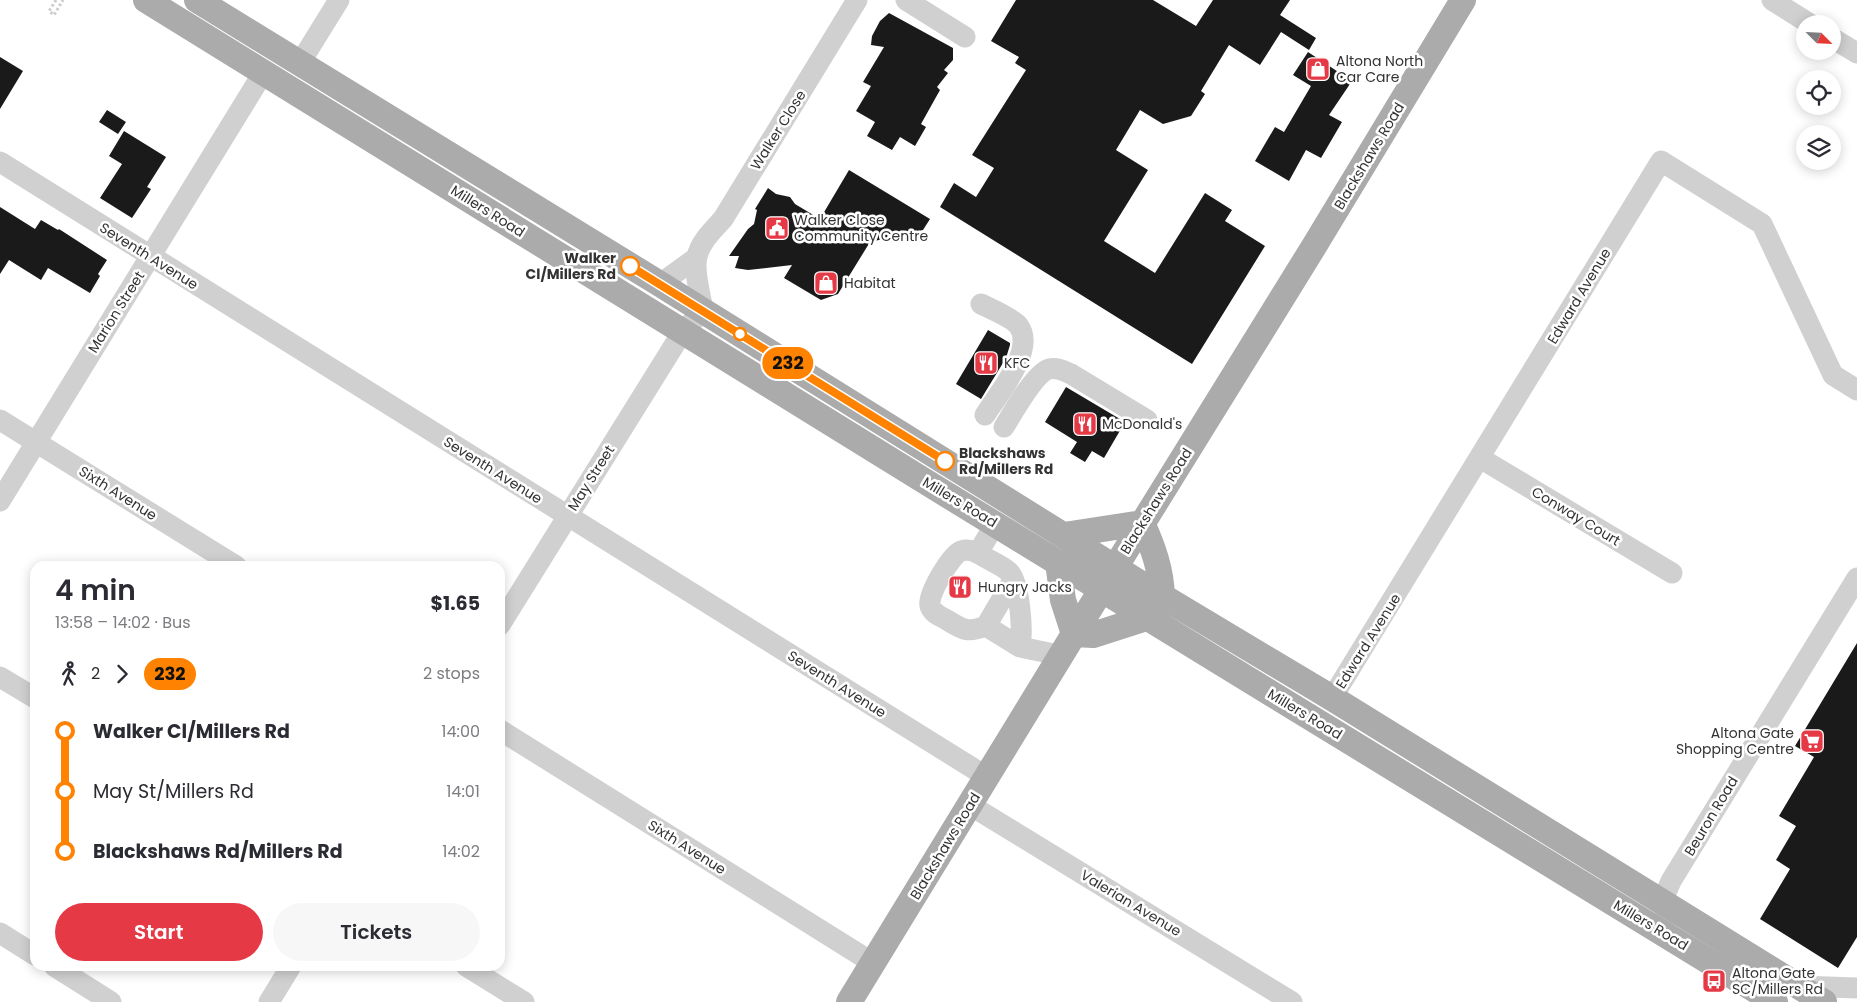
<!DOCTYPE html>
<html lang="en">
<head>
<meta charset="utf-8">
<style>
	body { margin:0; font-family:Poppins,sans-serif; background:#f7f7f7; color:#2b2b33; height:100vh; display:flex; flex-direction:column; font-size:19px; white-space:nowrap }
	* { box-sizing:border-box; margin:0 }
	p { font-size:16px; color:#7c7c81 }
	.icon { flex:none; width:28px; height:28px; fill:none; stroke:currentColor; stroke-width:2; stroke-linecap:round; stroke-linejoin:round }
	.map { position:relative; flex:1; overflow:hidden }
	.panel { position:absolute; left:30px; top:561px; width:475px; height:410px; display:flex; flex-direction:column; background:#fff; border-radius:15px; box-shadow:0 2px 12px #0003 }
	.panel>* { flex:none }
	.badge { padding:0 10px; border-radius:16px; font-size:18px; line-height:32px }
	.needle { width:32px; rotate:114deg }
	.buttons { position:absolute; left:1796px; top:15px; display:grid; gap:10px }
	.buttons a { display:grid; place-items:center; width:45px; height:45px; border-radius:50%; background:#fff; box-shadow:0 2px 12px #0003; font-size:25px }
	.map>.badge { position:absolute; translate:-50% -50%; box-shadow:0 0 0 2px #fff }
	.legs { display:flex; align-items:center; gap:8px; height:55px; padding:0 25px; font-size:16px }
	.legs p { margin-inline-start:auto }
	.overview { display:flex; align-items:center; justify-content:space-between; height:85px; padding:0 25px }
	h1 { font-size:28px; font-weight:600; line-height:38px }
	.button { display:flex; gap:10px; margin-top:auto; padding:10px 25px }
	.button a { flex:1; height:58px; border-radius:30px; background:#e63946; color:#fff; font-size:20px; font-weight:600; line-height:58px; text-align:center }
	.button a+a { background:#f7f7f7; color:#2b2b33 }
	ul { padding:0 25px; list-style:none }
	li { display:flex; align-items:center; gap:18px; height:60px; font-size:19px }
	li i { display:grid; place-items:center; width:8px; height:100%; margin:0 6px; background:currentColor }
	li i::after { content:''; width:12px; height:12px; margin:-6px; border:4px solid; border-radius:50%; background:#fff }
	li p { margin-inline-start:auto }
	li:first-child i { background:linear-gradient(#0000 50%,currentColor 0) }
	li:last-child i { background:linear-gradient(currentColor 50%,#0000 0) }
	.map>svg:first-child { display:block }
</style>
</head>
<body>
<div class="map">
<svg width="1857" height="1002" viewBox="0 0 1857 1002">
	<rect width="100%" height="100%" fill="#fff"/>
	<path fill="#1a1a1a" d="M1016 0H1153L1196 26 1213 0H1290L1280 15 1316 38 1309 50 1281 32 1260 65 1229 45 1201 91 1205 94 1191 116 1163 124 1140 110 1116 150 1148 170 1104 241 1155 273 1205 193 1232 210 1225 221 1265 246 1192 364 940 207 954 183 976 197 994 168 972 155 1026 70 1015 63 1019 57 991 41Z
		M889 13 953 48V60L944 70 948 73 937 87 940 90 921 124 926 127 915 146 900 137 892 150 867 136 875 122 856 111 871 86 863 82 884 47 871 45 872 36 880 21Z
		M1308 52 1352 81 1329 115 1342 122 1321 158 1306 150 1289 181 1255 161 1275 127 1284 132 1311 86 1293 75Z
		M0 57 23 71 0 109Z
		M107 110 126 122 118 134 99 122Z
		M124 131 166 157 147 187 151 189 132 218 100 198 122 164 109 156Z
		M849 170 930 219 923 230 870 242 838 294 821 300 784 278 792 265 748 270 735 268 739 256H729L748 229 754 224 757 210 755 209 768 188 776 194 790 197 795 204 820 219Z
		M0 207 35 229 41 220 58 230 59 229 107 260 98 274 100 276 90 293 48 268 41 280 9 260 0 274Z
		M988 330 1010 343V345L1006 358 981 399 956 384Z
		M1066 387 1125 422 1104 458 1092 451 1085 462 1070 453 1077 442 1045 422Z
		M1857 643V937L1838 968 1760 919 1790 869 1776 860 1796 826 1779 816 1814 757 1795 746Z"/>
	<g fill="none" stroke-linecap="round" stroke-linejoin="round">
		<path stroke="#cdcdcd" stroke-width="3" stroke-dasharray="2.5 2.5" stroke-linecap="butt" d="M56 0 49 11 54 15 63 0"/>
		<path stroke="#d0d0d0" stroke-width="21" d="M906 0 965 37
			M1772 0 1810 24
			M1832 38 1857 53
			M300 63 339 0
			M0 162 987 777
			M660 284 696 258
			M981 304C991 309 1012 318 1018 325 1037 349 998 394 985 415
			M0 420 236 566
			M1004 427C1012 414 1035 373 1049 369 1057 367 1064 371 1071 374L1147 420
			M1480 458 1672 573
			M0 501 263 73
			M978 553 995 524
			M1013 580 986 626 1020 647 1049 653 1058 659
			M500 625 683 331 703 311C701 296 693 271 697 257 700 242 713 230 723 219L857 0
			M986 626C968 633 963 630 947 620 940 616 933 614 930 606 927 595 951 555 961 551 971 548 978 553 986 558 993 562 1003 566 1009 572 1020 583 1023 631 1020 647
			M0 677 35 698
			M1332 698 1661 161 1762 224 1833 375 1857 390
			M500 730 873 963
			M970 805 1292 1002
			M1668 917 1662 902 1671 881 1857 578
			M0 933 35 955
			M54 966 111 1002
			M466 966 524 1002
			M1798 986 1857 988
			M269 1002 291 966"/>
		<path stroke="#ababab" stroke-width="26" d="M146 0 931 485 1775 1002
			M197 0 660 284 1135 580 1332 698 1824 1002
			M1142 523C1153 547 1161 569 1162 596
			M1064 535 1142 523
			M1058 562 1063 600 1074 634
			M1074 634 1093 635 1149 617
			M849 1002 1074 634 1313 248 1463 0"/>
	</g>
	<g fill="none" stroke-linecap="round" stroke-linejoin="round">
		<g stroke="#fff" stroke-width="11">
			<path id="line-1" d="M630 266 945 461"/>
		</g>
		<use href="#line-1" stroke="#ff8200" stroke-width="8"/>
	</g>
	<defs>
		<g id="shop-square" transform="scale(1.25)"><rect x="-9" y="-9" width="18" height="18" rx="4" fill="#e63946" stroke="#fff"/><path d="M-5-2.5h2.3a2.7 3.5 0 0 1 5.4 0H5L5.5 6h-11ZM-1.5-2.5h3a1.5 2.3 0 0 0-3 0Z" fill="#fff"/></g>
		<g id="civic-square" transform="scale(1.25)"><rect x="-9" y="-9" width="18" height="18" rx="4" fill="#e63946" stroke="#fff"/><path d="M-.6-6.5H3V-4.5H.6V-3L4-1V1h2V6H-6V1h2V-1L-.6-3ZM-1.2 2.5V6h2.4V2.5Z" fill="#fff"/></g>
		<g id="restaurant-square" transform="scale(1.25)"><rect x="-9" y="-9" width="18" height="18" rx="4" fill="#e63946" stroke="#fff"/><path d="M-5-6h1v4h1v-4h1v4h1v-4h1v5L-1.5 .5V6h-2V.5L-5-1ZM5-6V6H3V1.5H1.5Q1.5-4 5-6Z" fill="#fff"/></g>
		<g id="supermarket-square" transform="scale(1.25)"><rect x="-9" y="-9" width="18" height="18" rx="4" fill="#e63946" stroke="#fff"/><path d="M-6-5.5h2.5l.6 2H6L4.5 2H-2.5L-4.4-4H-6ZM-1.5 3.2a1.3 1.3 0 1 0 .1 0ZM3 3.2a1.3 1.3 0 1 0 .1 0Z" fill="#fff"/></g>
		<g id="bus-square" transform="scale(1.25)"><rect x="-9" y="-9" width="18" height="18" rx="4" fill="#e63946" stroke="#fff"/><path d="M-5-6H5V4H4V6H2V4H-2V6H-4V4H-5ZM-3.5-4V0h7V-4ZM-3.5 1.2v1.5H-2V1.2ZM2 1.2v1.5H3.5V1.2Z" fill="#fff"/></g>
	</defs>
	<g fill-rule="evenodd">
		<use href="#shop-square" x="1318" y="69"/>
		<use href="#civic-square" x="777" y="228"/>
		<use href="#shop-square" x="826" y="283"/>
		<use href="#restaurant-square" x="986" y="363"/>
		<use href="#restaurant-square" x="1085" y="424"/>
		<use href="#restaurant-square" x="960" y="587"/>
		<use href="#supermarket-square" x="1812" y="741"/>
		<use href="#bus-square" x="1714" y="981"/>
	</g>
	<g fill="#fff" stroke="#ff8200" stroke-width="2.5">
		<circle cx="630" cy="266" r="9"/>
		<circle cx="740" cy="334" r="6"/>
		<circle cx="945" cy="461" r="9"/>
	</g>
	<g text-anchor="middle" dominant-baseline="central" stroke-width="5" stroke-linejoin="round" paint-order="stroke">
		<g font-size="14" fill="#333" stroke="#fff" text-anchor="start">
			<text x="1336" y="61">Altona North<tspan x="1336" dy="16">Car Care</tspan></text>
			<text x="794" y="220">Walker Close<tspan x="794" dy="16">Community Centre</tspan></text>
			<text x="844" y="283">Habitat</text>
			<text x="1004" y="363">KFC</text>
			<text x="1102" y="424">McDonald's</text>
			<text x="978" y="587">Hungry Jacks</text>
			<text x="1794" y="733" text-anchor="end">Altona Gate<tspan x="1794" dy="16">Shopping Centre</tspan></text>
			<text x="1732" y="973">Altona Gate<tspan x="1732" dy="16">SC/Millers Rd</tspan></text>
		</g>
		<g font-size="14" fill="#333" stroke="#fff">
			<text transform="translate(778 130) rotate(-58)">Walker Close</text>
			<text transform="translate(1369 156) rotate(-59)">Blackshaws Road</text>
			<text transform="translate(488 211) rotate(32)">Millers Road</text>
			<text transform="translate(149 256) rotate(32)">Seventh Avenue</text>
			<text transform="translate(1579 296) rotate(-59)">Edward Avenue</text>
			<text transform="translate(116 312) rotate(-58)">Marion Street</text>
			<text transform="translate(493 470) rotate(32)">Seventh Avenue</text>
			<text transform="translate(591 478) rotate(-58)">May Street</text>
			<text transform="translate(118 493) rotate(32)">Sixth Avenue</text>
			<text transform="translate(1156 501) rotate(-58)">Blackshaws Road</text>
			<text transform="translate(960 502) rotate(31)">Millers Road</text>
			<text transform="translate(1576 516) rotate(31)">Conway Court</text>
			<text transform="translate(1368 641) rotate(-58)">Edward Avenue</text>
			<text transform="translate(837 684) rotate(32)">Seventh Avenue</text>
			<text transform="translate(1305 714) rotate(31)">Millers Road</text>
			<text transform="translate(1711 816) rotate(-59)">Beuron Road</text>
			<text transform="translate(945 846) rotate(-59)">Blackshaws Road</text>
			<text transform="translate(687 847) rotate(32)">Sixth Avenue</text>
			<text transform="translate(1131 903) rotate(31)">Valerian Avenue</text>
			<text transform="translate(1651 925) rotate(31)">Millers Road</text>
		</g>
		<g font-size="14" font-weight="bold" fill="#333" stroke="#fff" text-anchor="end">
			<text x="616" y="258">Walker<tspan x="616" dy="16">Cl/Millers Rd</tspan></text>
			<text x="959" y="453" text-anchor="start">Blackshaws<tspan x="959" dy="16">Rd/Millers Rd</tspan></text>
		</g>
	</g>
</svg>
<div class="buttons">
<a><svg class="needle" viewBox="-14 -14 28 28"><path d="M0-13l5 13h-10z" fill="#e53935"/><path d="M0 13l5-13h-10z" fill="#7c7c81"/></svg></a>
<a><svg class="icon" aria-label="locate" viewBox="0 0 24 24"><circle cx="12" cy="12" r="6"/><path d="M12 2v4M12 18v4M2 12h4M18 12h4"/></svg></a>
<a><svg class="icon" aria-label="layers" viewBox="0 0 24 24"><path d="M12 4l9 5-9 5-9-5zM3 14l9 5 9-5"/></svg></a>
</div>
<b class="badge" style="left:788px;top:363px;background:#ff8200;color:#111">232</b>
<section class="panel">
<div class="overview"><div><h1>4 min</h1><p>13:58 – 14:02 · Bus</p></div><b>$1.65</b></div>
<div class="legs"><svg class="icon" aria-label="walk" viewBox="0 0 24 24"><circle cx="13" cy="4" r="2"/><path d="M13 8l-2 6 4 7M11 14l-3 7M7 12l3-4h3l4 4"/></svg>2<svg class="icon" aria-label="forward" viewBox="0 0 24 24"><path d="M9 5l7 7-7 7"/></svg><b class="badge" style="background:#ff8200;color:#111">232</b><p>2 stops</p></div>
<ul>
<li><i style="color:#ff8200"></i><b>Walker Cl/Millers Rd</b><p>14:00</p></li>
<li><i style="color:#ff8200"></i><span>May St/Millers Rd</span><p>14:01</p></li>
<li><i style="color:#ff8200"></i><b>Blackshaws Rd/Millers Rd</b><p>14:02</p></li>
</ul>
<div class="button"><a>Start</a><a>Tickets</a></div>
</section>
</div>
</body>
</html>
